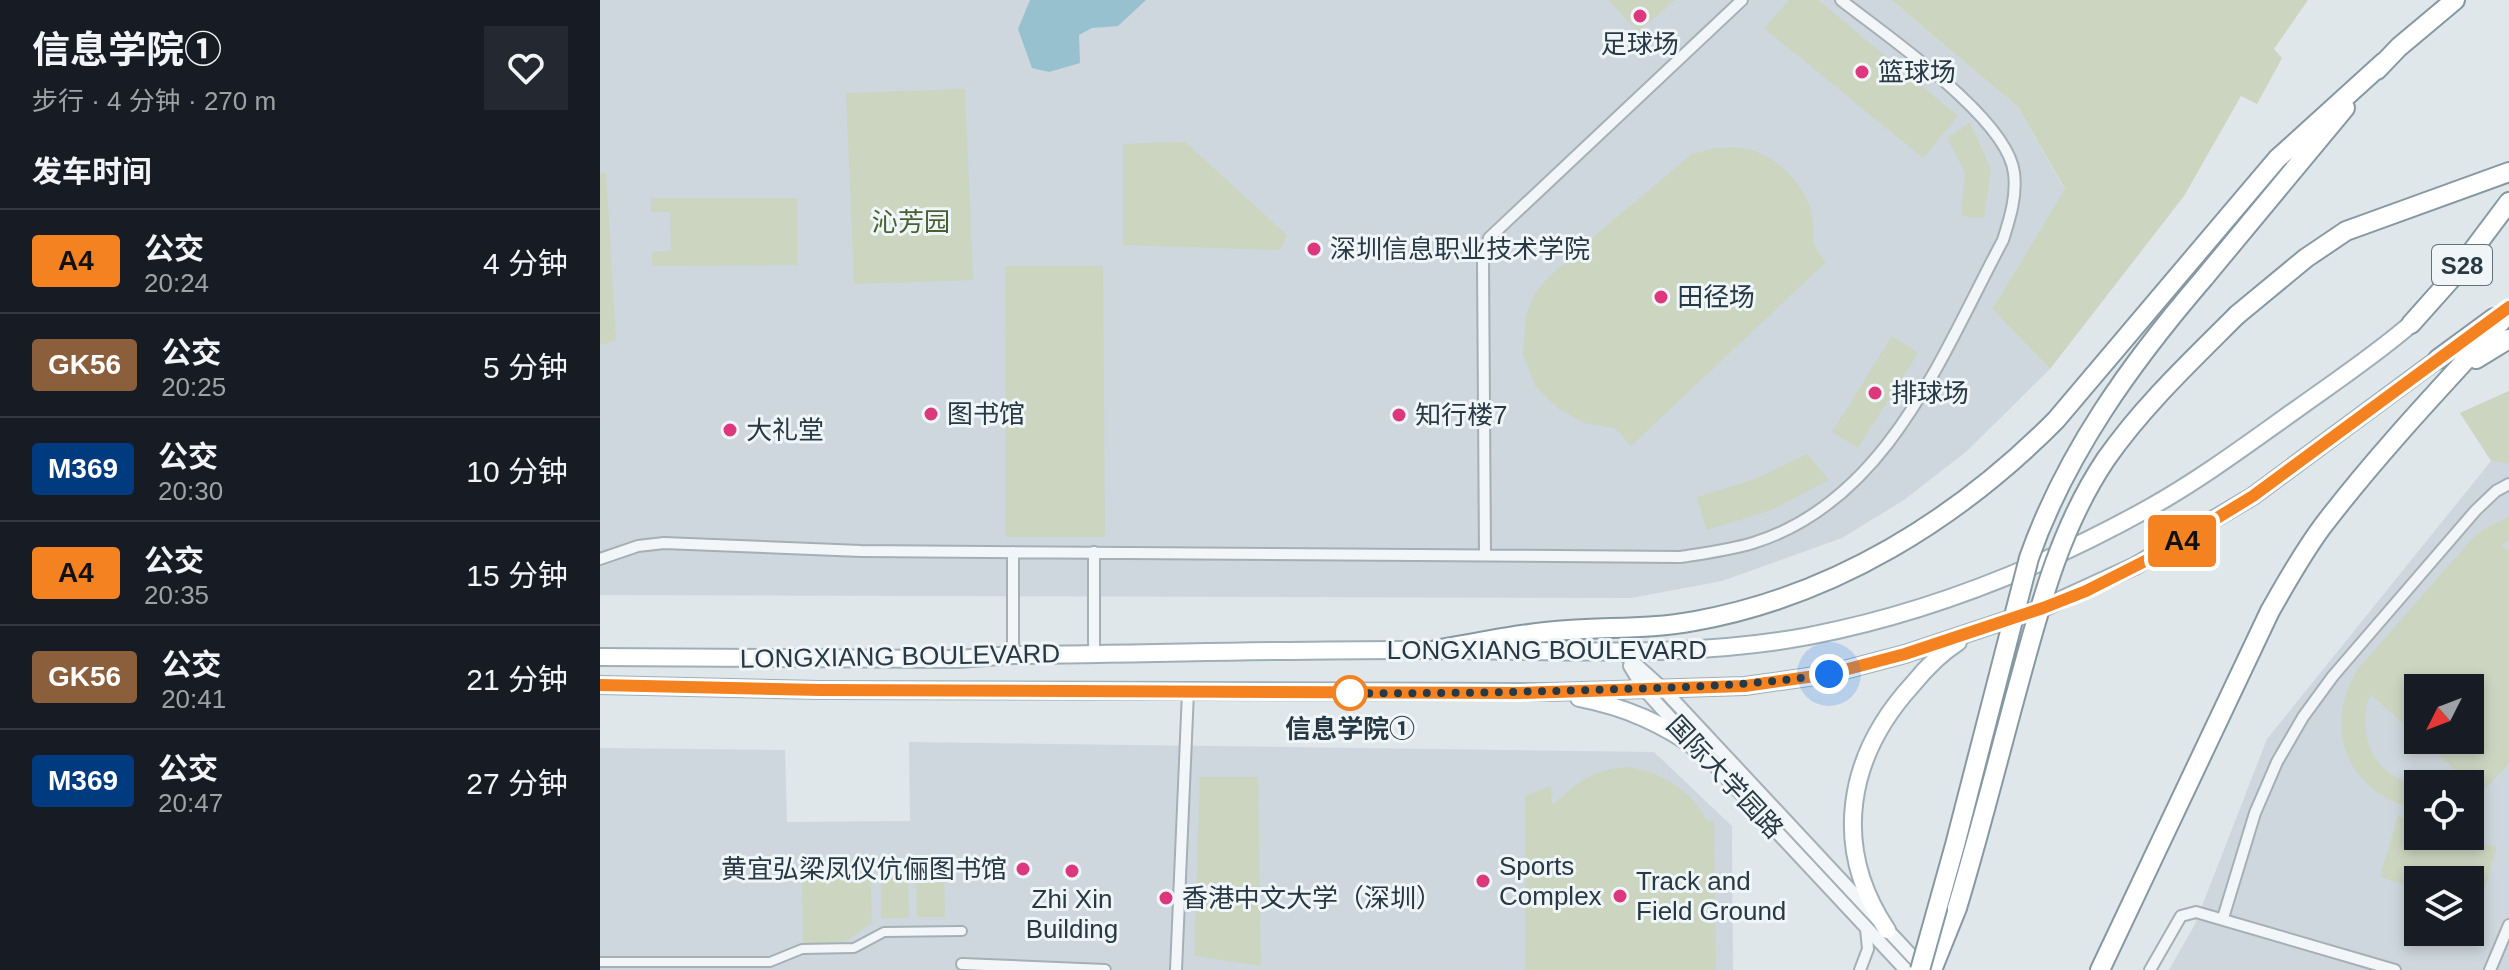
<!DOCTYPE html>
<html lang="zh">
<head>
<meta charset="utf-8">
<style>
	body { margin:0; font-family:Helvetica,"Noto Sans SC",sans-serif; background:#242831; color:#f1f3f6; height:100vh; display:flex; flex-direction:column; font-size:30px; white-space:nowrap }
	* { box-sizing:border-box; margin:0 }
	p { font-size:26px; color:#9ea1a6 }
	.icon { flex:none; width:44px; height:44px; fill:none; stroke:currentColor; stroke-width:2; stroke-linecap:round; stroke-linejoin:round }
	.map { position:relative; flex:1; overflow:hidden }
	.drawer { display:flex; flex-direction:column; background:#171b24; width:600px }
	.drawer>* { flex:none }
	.badge { padding:0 16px; border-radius:6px; font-size:28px; line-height:52px }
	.needle { width:52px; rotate:228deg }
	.controls { position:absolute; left:1804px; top:674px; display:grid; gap:16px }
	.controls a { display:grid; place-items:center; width:80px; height:80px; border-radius:0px; background:#171b24; box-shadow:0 4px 12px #0003; font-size:40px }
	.you { position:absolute; width:40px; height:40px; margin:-20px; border:6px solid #fff; border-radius:50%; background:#1a73e8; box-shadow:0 0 0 12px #1a73e833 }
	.map>.badge { position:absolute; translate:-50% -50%; box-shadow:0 0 0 4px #fff }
	h2 { padding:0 32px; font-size:30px; line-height:72px }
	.round { display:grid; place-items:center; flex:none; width:84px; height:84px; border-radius:0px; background:#242831 }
	.head { display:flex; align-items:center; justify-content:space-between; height:136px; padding:0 32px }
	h1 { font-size:38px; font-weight:700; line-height:60px }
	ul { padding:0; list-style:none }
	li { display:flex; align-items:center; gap:24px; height:104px; padding:0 32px; border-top:2px solid #363941 }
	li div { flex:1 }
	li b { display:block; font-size:30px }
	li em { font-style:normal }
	li .badge { min-width:88px; font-weight:700; text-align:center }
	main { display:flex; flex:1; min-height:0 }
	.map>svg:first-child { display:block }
</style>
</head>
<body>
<main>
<section class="drawer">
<div class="head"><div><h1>信息学院①</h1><p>步行 · 4 分钟 · 270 m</p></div><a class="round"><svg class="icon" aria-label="heart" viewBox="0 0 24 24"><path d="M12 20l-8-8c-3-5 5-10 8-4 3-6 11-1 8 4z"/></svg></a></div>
<h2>发车时间</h2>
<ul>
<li><span class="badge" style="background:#f58220;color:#111">A4</span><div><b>公交</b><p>20:24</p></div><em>4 分钟</em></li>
<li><span class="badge" style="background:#8b5e3c;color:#fff">GK56</span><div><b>公交</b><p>20:25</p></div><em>5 分钟</em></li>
<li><span class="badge" style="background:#003b80;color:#fff">M369</span><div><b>公交</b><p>20:30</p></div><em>10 分钟</em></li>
<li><span class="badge" style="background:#f58220;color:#111">A4</span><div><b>公交</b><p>20:35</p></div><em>15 分钟</em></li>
<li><span class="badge" style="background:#8b5e3c;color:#fff">GK56</span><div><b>公交</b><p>20:41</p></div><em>21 分钟</em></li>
<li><span class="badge" style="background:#003b80;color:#fff">M369</span><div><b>公交</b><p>20:47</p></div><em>27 分钟</em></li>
</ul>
</section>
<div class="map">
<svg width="1909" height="970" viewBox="0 0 1909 970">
	<rect width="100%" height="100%" fill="#e0e7eb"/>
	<path fill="#ced7dd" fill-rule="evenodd" d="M0 0H1291L1418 107 1465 190 1392 309 1450 369 1367 451 1304 500 1242 538 1122 581 1031 598 0 595Z
		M1909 391V970H1569L1595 924 1667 739 1891 461 1860 413ZM1818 688H1870V740H1818ZM1818 784H1870V836H1818ZM1818 880H1870V932H1818Z
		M309 742 1054 752 1132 826 1133 970H0V748L185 750 187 822 310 821Z"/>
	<path fill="#cbd5c0" d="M1008 0H1075L1038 32Z
		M1189 0H1218L1358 116 1323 158 1164 28Z
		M1291 0H1708L1674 49 1682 58 1657 104 1641 96 1584 196 1450 369 1392 309 1465 189 1418 107Z
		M365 89 373 280 254 284 246 93Z
		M1370 123 1391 169 1384 218 1361 216 1365 172 1347 138Z
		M585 142 687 235 680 250 523 245V144Z
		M1115 148C1123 148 1132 147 1140 148 1172 151 1203 181 1211 211 1217 237 1205 238 1226 262L1031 446 1015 428 984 423 956 407 935 386 923 354 926 315 935 293 946 280 999 232 1092 154Z
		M0 173H6L16 340 0 345Z
		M51 198H197L198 265 52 266V252L71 251 70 212H51Z
		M405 266H503L505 537H406Z
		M1292 336 1318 353 1258 448 1232 432Z
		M1909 391V464L1891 460 1860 413Z
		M1207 454 1229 480 1171 510 1107 530 1097 497 1155 479Z
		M1909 517V541L1901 545 1909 552V763L1889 785 1870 799V784H1846L1863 777 1822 740H1870V688H1818V737L1770 694C1756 734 1773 777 1818 785V809C1748 795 1722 730 1757 670L1871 540 1884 529Z
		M1028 767C1062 772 1091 790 1107 821H1114L1116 970H926L925 796 951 786 952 805C979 783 990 769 1028 767Z
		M600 777H658L661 966 594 956Z
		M1798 816 1818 823V836H1862L1897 847 1879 908 1870 905V880H1818V889L1780 877Z
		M201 859 270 861 272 923 243 943H203Z
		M316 864H344L345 917H317Z
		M281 865H308L309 918H281Z"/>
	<path fill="#97c1cf" d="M430 0H546L518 26 492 28 479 35 480 63 449 72 432 68 418 29Z"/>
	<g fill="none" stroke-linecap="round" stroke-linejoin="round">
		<g stroke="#a5afb6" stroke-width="12">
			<path id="pedestrian" d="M0 962H170L202 949 254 948 284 932 362 931"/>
		</g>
		<g stroke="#a5afb6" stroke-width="14">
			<path id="minor" d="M885 555 883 262 889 238 1142 0
				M0 559 38 546 64 543 261 551 1081 557C1106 553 1130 550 1153 543 1288 501 1342 354 1403 240 1410 218 1417 196 1414 173 1408 118 1285 35 1241 0
				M413 655V552
				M494 655V552
				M1623 918 1655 813 1677 762 1703 717 1733 676 1876 510 1896 491 1909 484
				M362 964 505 970
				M576 970 588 692
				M1260 970 1268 949 1266 929
				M1550 970 1581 916 1596 912 1795 970
				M1890 970 1909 925"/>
		</g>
		<g stroke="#a5afb6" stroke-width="16">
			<path id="tertiary" d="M1023 653 1063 689 1325 970
				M1030 666 1044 689 1062 709 1306 970"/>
		</g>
		<g stroke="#9eafb8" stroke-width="20">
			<path id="primary" d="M0 657 358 659 413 655C555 654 696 649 838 650 962 650 1086 659 1209 636 1328 613 1443 567 1549 508 1601 479 1649 443 1697 409 1736 381 1775 355 1811 324
				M0 685 220 690 950 692 1145 686 1229 674 1305 654 1443 608 1535 566 1653 496 1838 359
				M979 698C1026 707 1064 724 1102 752
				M1287 930C1231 846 1247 756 1313 684 1326 668 1341 653 1358 642"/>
		</g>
		<g stroke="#8699a3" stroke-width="22">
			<path id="trunk" d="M1332 970 1357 908"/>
		</g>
		<g stroke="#8699a3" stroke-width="22">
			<path id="motorway" d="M1777 70 1799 47 1855 0
				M1604 278 1745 108
				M1637 315 1706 258 1746 231 1909 172
				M1811 324 1852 278 1909 202
				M1838 359 1894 318
				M1876 359 1909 339
				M836 650C879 642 924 633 968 630 1010 627 1053 629 1095 621 1234 596 1358 519 1456 420L1677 159 1784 62
				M1500 970 1670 611C1686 583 1702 554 1722 527 1779 452 1845 383 1909 313"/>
		</g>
		<use href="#pedestrian" stroke="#f3f6f8" stroke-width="8"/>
		<use href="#minor" stroke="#f3f6f8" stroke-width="10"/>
		<use href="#tertiary" stroke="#f3f6f8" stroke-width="12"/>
		<use href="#primary" stroke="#fff" stroke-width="16"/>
		<use href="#trunk" stroke="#fff" stroke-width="18"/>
		<use href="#motorway" stroke="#fff" stroke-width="18"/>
		<g stroke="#8699a3" stroke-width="22" stroke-linecap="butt">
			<path id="motorway-bridge" d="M1357 908C1380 832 1399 755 1420 679 1441 602 1461 526 1506 459 1543 406 1591 361 1637 315
				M1320 970 1355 845 1429 558C1466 453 1531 363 1604 278"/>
		</g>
		<use href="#motorway-bridge" stroke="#fff" stroke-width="18"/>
	</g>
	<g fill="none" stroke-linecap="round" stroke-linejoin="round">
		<g stroke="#fff" stroke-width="18">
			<path id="line" d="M0 685 220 690 920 693 1145 686 1229 674 1305 654 1443 608 1486 591 1555 556 1653 496 1909 307"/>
		</g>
		<use href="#line" stroke="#f58220" stroke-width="12"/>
		<path stroke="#273944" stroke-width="8" stroke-dasharray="0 14.4" d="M750 693H738C833 694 928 692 1023 689 1093 687 1160 685 1229 674"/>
	</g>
	<g fill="#dd377e" stroke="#f0f5f8" stroke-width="3">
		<circle cx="1040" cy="16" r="8"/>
		<circle cx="1262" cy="72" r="8"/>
		<circle cx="714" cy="249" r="8"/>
		<circle cx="1061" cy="297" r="8"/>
		<circle cx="1275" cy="393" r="8"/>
		<circle cx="331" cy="414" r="8"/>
		<circle cx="799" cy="415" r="8"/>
		<circle cx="130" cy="430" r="8"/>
		<circle cx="423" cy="869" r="8"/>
		<circle cx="472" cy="871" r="8"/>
		<circle cx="883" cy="881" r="8"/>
		<circle cx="1020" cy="896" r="8"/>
		<circle cx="566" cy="898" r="8"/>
	</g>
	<circle fill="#fff" stroke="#f58220" stroke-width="4" cx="750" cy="693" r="16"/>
	<g text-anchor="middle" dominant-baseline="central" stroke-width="6" stroke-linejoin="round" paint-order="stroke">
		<rect fill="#f0f5f8" stroke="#63717a" stroke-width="2" x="1832" y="245" width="60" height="40" rx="6"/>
		<g font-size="24" font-weight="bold" fill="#273944">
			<text x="1862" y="265">S28</text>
		</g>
		<g font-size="26" fill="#273944" stroke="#f0f5f8" text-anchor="start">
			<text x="1040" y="44" text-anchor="middle">足球场</text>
			<text x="1278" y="72">篮球场</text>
			<text x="730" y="249">深圳信息职业技术学院</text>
			<text x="1077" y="297">田径场</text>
			<text x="1291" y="393">排球场</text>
			<text x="347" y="414">图书馆</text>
			<text x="815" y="415">知行楼7</text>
			<text x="146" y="430">大礼堂</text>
			<text x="899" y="866">Sports<tspan x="899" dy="30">Complex</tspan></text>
			<text x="407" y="869" text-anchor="end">黄宜弘梁凤仪伉俪图书馆</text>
			<text x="1036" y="881">Track and<tspan x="1036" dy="30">Field Ground</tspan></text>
			<text x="582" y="898">香港中文大学（深圳）</text>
			<text x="472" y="899" text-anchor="middle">Zhi Xin<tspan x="472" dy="30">Building</tspan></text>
		</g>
		<g font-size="26" fill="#486132" stroke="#f0f5f8">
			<text x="311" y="222">沁芳园</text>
		</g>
		<g font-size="26" fill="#273944" stroke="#f0f5f8">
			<text x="947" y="650">LONGXIANG BOULEVARD</text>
			<text transform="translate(300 656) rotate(-1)">LONGXIANG BOULEVARD</text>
			<text transform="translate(1125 777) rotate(47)">国际大学园路</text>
		</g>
		<g font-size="26" font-weight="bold" fill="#273944" stroke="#f0f5f8">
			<text x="750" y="729">信息学院①</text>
		</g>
	</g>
</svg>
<div class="controls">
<a><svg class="needle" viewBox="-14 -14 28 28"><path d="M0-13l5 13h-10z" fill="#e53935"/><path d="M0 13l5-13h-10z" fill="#9ea1a6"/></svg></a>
<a><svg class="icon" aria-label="locate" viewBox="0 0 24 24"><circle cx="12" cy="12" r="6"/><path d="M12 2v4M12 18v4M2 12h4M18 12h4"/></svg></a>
<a><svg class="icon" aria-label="layers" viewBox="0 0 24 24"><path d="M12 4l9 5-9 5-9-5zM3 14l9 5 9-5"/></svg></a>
</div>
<div class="you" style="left:1229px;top:674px"></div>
<b class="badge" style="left:1582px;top:541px;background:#f58220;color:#111">A4</b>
</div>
</main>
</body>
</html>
